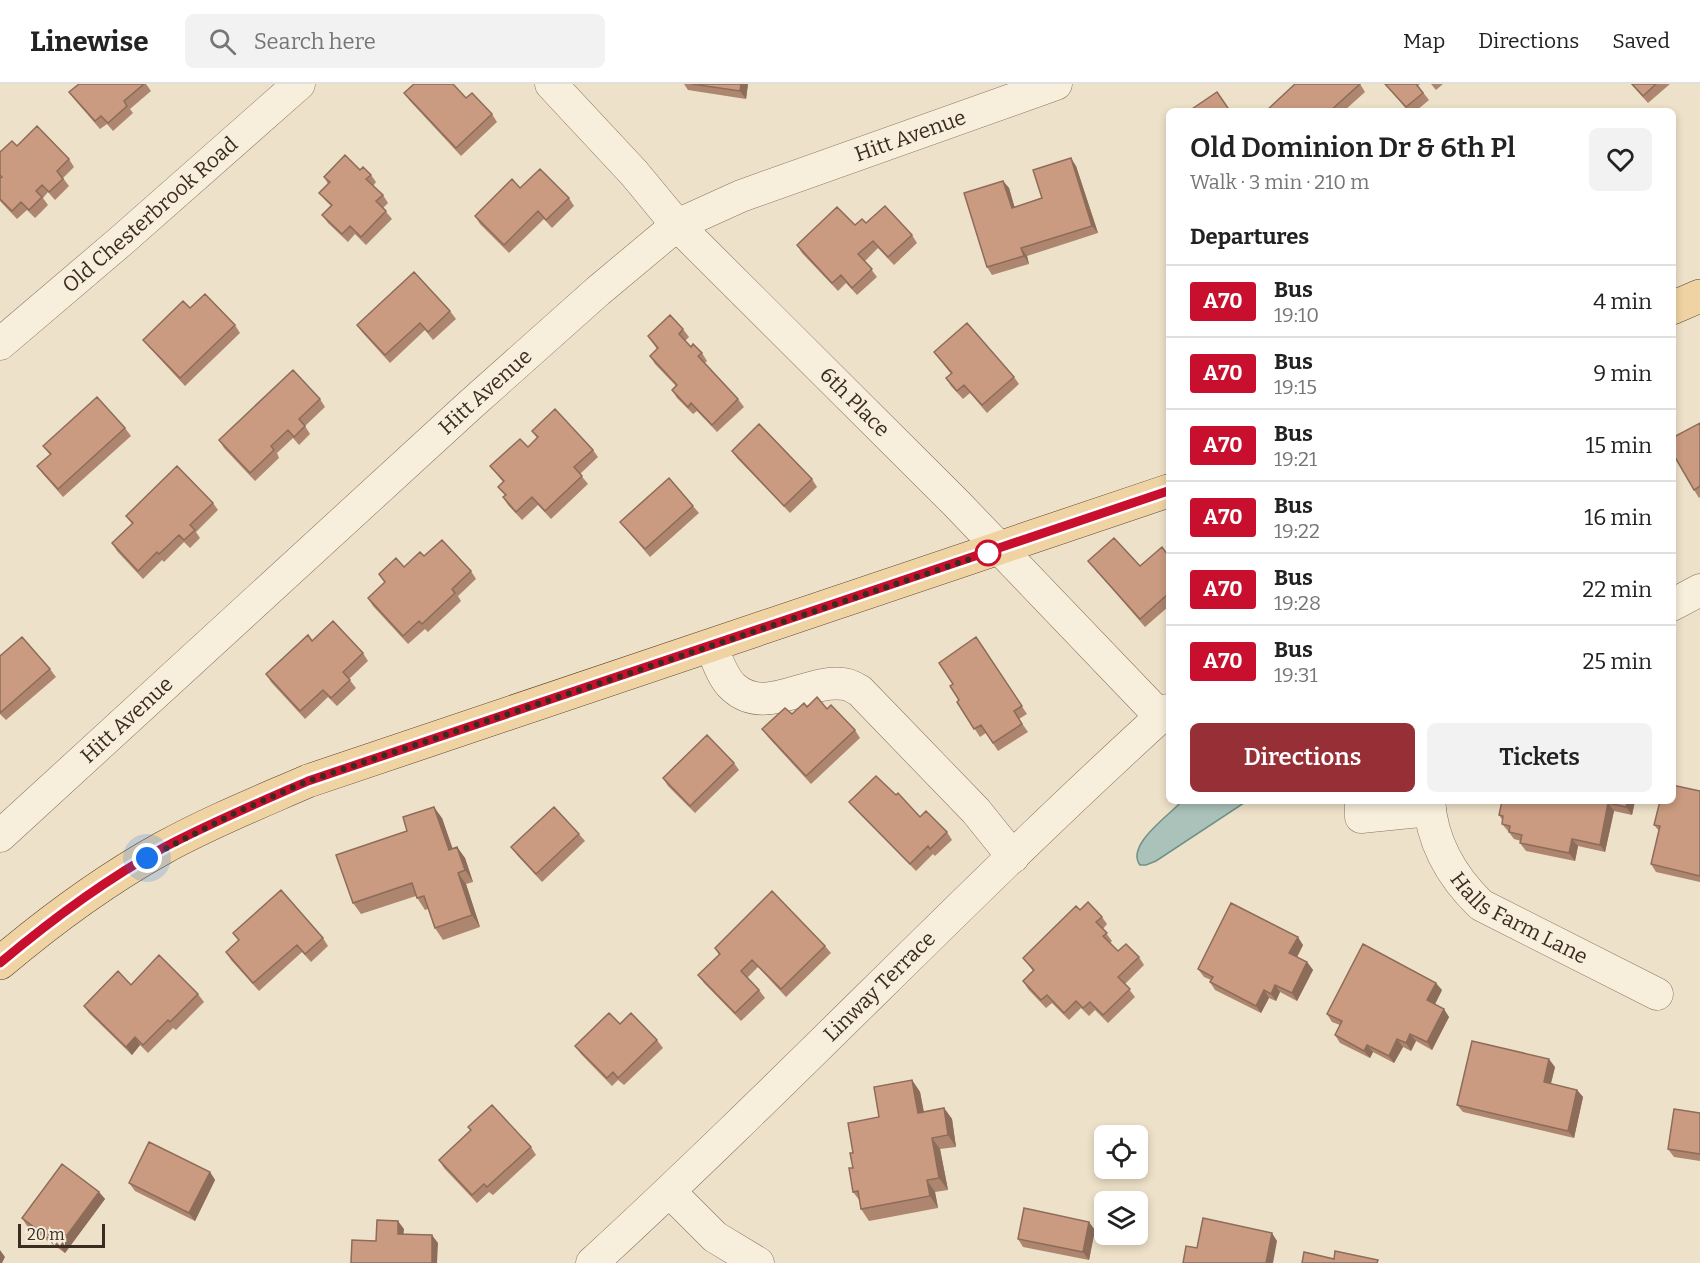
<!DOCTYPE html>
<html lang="en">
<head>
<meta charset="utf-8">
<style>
	body { margin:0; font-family:Bitter,serif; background:#f2f2f2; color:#222; height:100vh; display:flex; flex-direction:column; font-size:22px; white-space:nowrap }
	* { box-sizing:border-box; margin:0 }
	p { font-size:20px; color:#767676 }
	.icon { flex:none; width:33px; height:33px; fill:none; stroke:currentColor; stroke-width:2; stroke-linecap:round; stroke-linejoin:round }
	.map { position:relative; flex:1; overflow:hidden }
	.panel { position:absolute; left:1166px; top:24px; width:510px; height:696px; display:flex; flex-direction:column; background:#fff; border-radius:9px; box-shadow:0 3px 9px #0003 }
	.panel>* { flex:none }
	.badge { padding:0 12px; border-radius:4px; font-size:21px; line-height:39px }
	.tools { position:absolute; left:1094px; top:1041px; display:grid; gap:12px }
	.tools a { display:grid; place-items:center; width:54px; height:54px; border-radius:9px; background:#fff; box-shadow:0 3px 9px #0003; font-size:30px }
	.scale { position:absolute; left:18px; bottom:15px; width:87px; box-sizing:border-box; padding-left:6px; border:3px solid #3b2c21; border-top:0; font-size:16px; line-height:21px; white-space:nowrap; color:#3b2c21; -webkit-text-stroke:4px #f5ebd9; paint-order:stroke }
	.you { position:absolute; width:30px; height:30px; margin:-15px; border:4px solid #fff; border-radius:50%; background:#1a73e8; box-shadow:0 0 0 9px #1a73e833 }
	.map>.badge { position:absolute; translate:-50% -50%; box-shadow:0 0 0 3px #fff }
	h2 { padding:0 24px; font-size:22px; line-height:54px }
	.round { display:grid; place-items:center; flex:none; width:63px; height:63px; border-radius:9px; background:#f2f2f2 }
	.overview { display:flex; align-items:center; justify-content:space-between; height:102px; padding:0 24px }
	h1 { font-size:28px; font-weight:600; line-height:45px }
	.primary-button { display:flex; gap:12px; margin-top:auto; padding:12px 24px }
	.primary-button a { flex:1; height:69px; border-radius:9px; background:#973036; color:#fff; font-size:24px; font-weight:600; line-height:69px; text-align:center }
	.primary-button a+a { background:#f2f2f2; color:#222 }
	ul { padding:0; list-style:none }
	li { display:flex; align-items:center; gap:18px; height:72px; padding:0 24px; border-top:2px solid #e0e0e0 }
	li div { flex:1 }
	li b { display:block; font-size:22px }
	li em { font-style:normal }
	li .badge { min-width:66px; font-weight:700; text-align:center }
	header { display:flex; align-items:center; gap:36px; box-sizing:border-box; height:84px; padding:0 30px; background:#fff; border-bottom:2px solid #e0e0e0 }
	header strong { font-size:28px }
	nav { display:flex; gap:33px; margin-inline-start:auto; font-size:21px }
	.search { width:420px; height:54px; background:#f2f2f2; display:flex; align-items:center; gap:15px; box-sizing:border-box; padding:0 21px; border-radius:9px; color:#767676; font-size:22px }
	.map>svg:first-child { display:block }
</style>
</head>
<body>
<header>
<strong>Linewise</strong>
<div class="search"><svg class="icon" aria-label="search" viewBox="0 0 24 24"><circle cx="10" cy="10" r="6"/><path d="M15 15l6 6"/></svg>Search here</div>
<nav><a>Map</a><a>Directions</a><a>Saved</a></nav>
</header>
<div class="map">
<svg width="1700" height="1179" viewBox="0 0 1700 1179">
	<rect width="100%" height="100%" fill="#eee1c9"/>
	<path fill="#aac2ba" stroke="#709187" stroke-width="1.5" d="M1182 717H1247L1156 777 1146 781H1140C1125 761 1170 731 1182 717Z"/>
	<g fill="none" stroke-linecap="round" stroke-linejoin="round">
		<g stroke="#8a735e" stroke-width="33">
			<g id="minor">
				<path id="s1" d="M551 0 634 89 677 141 956 419 1161 633"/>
				<path id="s2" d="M0 260 121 157 299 0"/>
				<path d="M1672 521 1700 506"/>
				<path d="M711 562C717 575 722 593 733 603 765 633 807 595 843 600 849 600 855 604 860 607L976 727 1013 773"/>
				<path d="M1361 717V733L1430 726"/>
				<path id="s3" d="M1429 717C1432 759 1451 792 1481 821L1657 910"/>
				<path id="s4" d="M0 752 469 322 598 207 677 141 741 112 1056 0"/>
				<path d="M670 1108 715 1153 758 1179"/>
				<path id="s5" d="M592 1179C788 999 971 805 1168 626"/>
			</g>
		</g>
		<g stroke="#584232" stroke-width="34">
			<path id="major" d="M1672 224 1700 212
				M0 879C51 836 105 796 163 764 210 738 260 718 308 697L1168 407"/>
		</g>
		<use href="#minor" stroke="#f8eedc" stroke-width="32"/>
		<use href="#major" stroke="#efd3a3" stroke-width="33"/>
	</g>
	<path fill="#ae856e" d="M79 0H146L151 7 130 25 133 29 113 47 107 40 100 45 75 16 69 8Z
		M684 0H748L746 15 688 6Z
		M1360 0 1365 8 1344 27H1266Z
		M1385 0H1420L1418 2 1429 16 1416 27H1408Z
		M1431 0H1443L1436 6Z
		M1631 0H1670L1648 19Z
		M404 9 466 14 492 30 497 38 461 72 410 17Z
		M17 62 69 75 74 83 63 94 69 102 55 116 48 108 43 114 48 121 35 134 27 126 17 135 0 117V68Z
		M1076 82 1098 149 1027 172 1029 180 992 191 987 183 1003 97 1009 104 1014 123 1042 114Z
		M360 86 371 91 376 98 373 102 383 111 388 119 383 124 392 135 366 161 355 150 348 158 328 139 322 131 331 122 325 116 319 109 328 100 324 93Z
		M520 104 569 114 574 122 552 144 544 135 509 169 480 140 475 132Z
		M866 139 912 151 917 159 894 181 878 164 865 177 877 193 857 211 846 199 838 207 802 169 797 161 855 141Z
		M190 224 235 241 240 249 185 302 149 263 143 256Z
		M450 227 456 235 433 256 425 246 390 279 362 248 357 241Z
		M683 245 689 253 685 257 691 263 702 269 707 277 705 279 738 315 744 323 717 348 697 327 693 330 677 314 672 306 676 302 655 280 650 272 657 265 648 252Z
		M934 268 1014 293 1019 300 987 329 970 309 963 315 951 302 946 294 951 290Z
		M320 315 325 323 305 342 310 350 299 361 293 354 277 369 279 374 255 397 224 364 219 356Z
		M1700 339V413L1699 414 1694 406Z
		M125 344 131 352 63 413 43 390 37 382 50 371 43 362Z
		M532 347 593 366 598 373 580 390 588 400 551 435 538 421 522 436 508 421 503 413 505 411 498 403 503 398 490 382 528 363 537 354Z
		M732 367 812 395 817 403 790 429 737 374Z
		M213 419 218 426 196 448 200 454 190 464 184 458 164 478 162 476 143 495 117 467 112 459 132 440 126 432Z
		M693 422 699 429 650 473 620 438Z
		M1168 471V523L1145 543 1094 484 1088 477 1140 482Z
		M424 472 471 487 476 495 458 512 461 517 428 548 425 545 408 560 373 522 368 514 385 498 379 490 404 483Z
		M976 553 1027 630 1019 635 1028 648 998 667 986 649 980 653 957 618 959 616 953 600Z
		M312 557 363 569 368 577 349 595 356 604 337 622 328 613 305 635 271 598 266 590Z
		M0 572 50 585 56 593 6 636 0 630Z
		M807 623 827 625 855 646 860 654 811 700 768 653 762 645Z
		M734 679 739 686 695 729 668 702 663 694Z
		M1700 707V798L1656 788 1651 780 1659 747 1654 741Z
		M896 711 920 733 947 748 952 756 935 772 933 770 916 787 855 725 849 718Z
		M1635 717 1632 731 1614 727 1605 768 1578 762 1575 777 1526 767 1520 759 1521 757 1514 755 1508 747 1502 740 1503 737 1499 731Z
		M442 734 452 765 457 763 465 774 473 798 466 800 480 843 443 856 435 844 428 825 425 826 416 812 361 830 353 819Z
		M579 750 585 757 542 798 517 771 511 763Z
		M1080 826 1102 833 1107 840 1103 845 1112 857 1110 859 1118 867 1139 873 1144 881 1125 900 1135 913 1108 939 1095 926 1089 932 1081 924 1069 936 1052 919 1046 924 1028 905 1023 897 1033 887 1023 874Z
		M233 849 323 854 328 862 311 878 302 868 259 907 231 876 226 868 239 857Z
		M1303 861 1297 873 1307 878 1313 886 1297 917 1280 908 1276 917 1269 914 1261 929 1215 906 1210 898 1211 896 1204 893 1198 885Z
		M825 862 831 869 786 913 758 883 747 894 759 906 765 914 741 937 704 899 698 891 719 871 715 864Z
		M131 901 198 910 204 918 176 946 173 944 148 969 140 961 132 971 89 929 84 922Z
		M1442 906 1435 920 1449 933 1432 966 1416 957 1411 967 1403 963 1394 979 1373 968 1370 974 1340 959 1335 951 1340 941 1332 938 1327 930Z
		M620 940 657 956 663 964 624 1001 618 996 612 1002 581 970 575 962Z
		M1555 983 1551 1000 1577 1006 1583 1013 1574 1054 1463 1028 1457 1021Z
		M912 996 920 1008 924 1028 944 1024 952 1035 956 1063 940 1065 948 1106 935 1108 938 1124 869 1137 861 1125 860 1117 853 1108V1084L879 1033Z
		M1700 1029V1077L1674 1073 1668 1065Z
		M531 1063 536 1071 493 1111 489 1108 477 1119 444 1084 439 1076Z
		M210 1088 215 1096 195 1137 135 1107 129 1099Z
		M99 1108 105 1115 65 1169 27 1142 22 1134Z
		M1095 1146 1089 1176 1023 1163 1018 1155Z"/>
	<path fill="#8d6c5a" d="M741 0H748L746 15 740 7Z
		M1071 74 1076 82 1098 149 1092 142Z
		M1003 97 1009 104 1017 131 1012 124Z
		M1021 164 1027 172 1029 180 1024 172Z
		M1628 717H1635L1632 731 1626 723Z
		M1608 719 1614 727 1605 768 1600 761Z
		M434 723 442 734 457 777 449 766Z
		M1572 755 1578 762 1575 777 1569 769Z
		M457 763 465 774 473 798 465 786Z
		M458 789 466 800 480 843 472 831Z
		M1298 853 1303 861 1295 877 1289 869Z
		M1307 878 1313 886 1297 917 1292 909Z
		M1436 899 1442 906 1433 924 1427 916Z
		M1275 901 1280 908 1276 917 1271 910Z
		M1264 906 1269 914 1261 929 1256 922Z
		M1444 925 1449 933 1432 966 1427 958Z
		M1410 950 1416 957 1411 967 1406 959Z
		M135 953 140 961 132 971 126 963Z
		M1397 955 1403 963 1394 979 1389 972Z
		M1367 961 1373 968 1370 974 1364 967Z
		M1549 975 1555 983 1549 1006 1544 998Z
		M912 996 920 1008 926 1040 918 1029Z
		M1577 1006 1583 1013 1574 1054 1568 1047Z
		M944 1024 952 1035 956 1063 948 1051Z
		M932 1054 940 1065 948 1106 939 1094Z
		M210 1088 215 1096 195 1137 189 1129Z
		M927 1096 935 1108 938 1124 930 1112Z
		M99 1108 105 1115 65 1169 59 1162Z
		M398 1137 404 1145 403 1158 398 1150Z
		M1089 1138 1095 1146 1089 1176 1083 1168Z
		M1272 1149 1277 1157 1273 1179H1266Z
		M432 1151 438 1159 437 1179H432Z
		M0 1166 5 1173 2 1179H0Z"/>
	<path fill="#ca9b80" stroke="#8d6c5a" stroke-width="1.5" d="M79 0H144L124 17 127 22 108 39 101 32 95 37 69 8Z
		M414 0H453L466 14 472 9 492 30 456 64 404 9Z
		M692 0H741L740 7Z
		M1295 0H1360L1330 27H1266Z
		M1385 0H1416L1423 9 1406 23Z
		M1632 0H1656L1643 12Z
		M1217 8 1230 27H1189Z
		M37 42 69 75 57 87 63 95 49 108 42 101 36 107 42 113 29 126 21 118 12 127 0 115V94L2 93 0 91V68L12 57 17 62Z
		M345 71 360 86 363 83 371 91 366 95 383 111 376 117 386 127 361 153 350 142 342 150 322 131 332 121 319 109 330 98 324 93Z
		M1071 74 1092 142 1021 164 1024 172 987 183 964 109 1003 97 1012 124 1042 114 1033 86Z
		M540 85 569 114 546 136 538 127 504 161 475 132 512 95 520 104Z
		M885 122 912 151 888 173 873 157 858 170 872 185 852 204 841 191 832 199 797 161 837 123 855 141 862 135 866 139Z
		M414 188 450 227 428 248 420 239 385 271 357 241Z
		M205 210 235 241 180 294 143 256 183 217 190 224Z
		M670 231 683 245 679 250 691 263 693 260 702 269 698 272 738 315 712 341 691 319 688 323 672 306 677 301 650 272 658 264 648 252Z
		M967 239 1014 293 982 321 964 301 957 307 946 294 952 289 934 268Z
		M293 286 320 315 299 335 305 342 294 353 288 346 271 362 274 366 250 389 219 356Z
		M97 313 125 344 58 405 37 382 51 370 43 362Z
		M555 325 593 366 574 383 582 392 545 427 532 413 516 428 503 413 506 411 498 403 504 397 490 382 520 355 528 363 538 353 532 347Z
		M1700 339V402L1694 406 1672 368V354Z
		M759 340 812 395 784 422 732 367Z
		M177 382 213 419 190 441 195 446 184 456 179 451 159 470 157 468 138 487 112 459 133 439 126 432Z
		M669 394 693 422 645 465 620 438Z
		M1114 454 1140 482 1162 463 1168 471V510L1140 535 1088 477Z
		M442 456 471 487 452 505 455 509 422 540 419 537 403 552 368 514 385 498 379 490 396 474 404 483 420 468 424 472Z
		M333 537 363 569 343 588 350 596 331 614 323 606 300 627 266 590 308 551 312 557Z
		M22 553 50 585 0 629V572Z
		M976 553 1022 622 1014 627 1022 640 993 659 981 641 974 645 957 618 959 616 950 602 953 600 939 579Z
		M817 613 827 625 831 621 855 646 806 692 762 645 785 624 792 630 804 619 807 623Z
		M707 651 734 679 690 722 663 694Z
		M876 692 896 711 898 709 920 733 926 727 947 748 930 765 928 762 910 780 849 718Z
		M1672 701 1700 707V792L1651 780 1660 742 1654 741 1660 717H1672Z
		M1502 717H1628L1626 723 1608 719 1600 761 1572 755 1569 769 1520 759 1522 751 1509 748 1510 742 1502 740 1503 732 1499 731Z
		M434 723 449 766 457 763 465 786 458 789 472 831 435 844 424 812 417 814 412 799 353 819 336 771 407 747 403 733Z
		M554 723 579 750 536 790 511 763Z
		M281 806 323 854 305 870 297 861 253 899 226 868 239 856 233 849Z
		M772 807 825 862 781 905 752 876 741 887 759 906 735 929 698 891 720 870 715 864Z
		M1088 818 1102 833 1096 838 1107 849 1103 852 1118 867 1126 860 1139 873 1118 893 1130 905 1103 931 1090 918 1083 924 1076 917 1064 929 1047 911 1041 916 1023 897 1034 886 1023 874 1076 822 1080 826Z
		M1231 819 1298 853 1289 869 1307 878 1292 909 1275 901 1271 910 1264 906 1256 922 1210 898 1213 893 1198 885Z
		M1363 860 1436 899 1427 916 1444 925 1427 958 1410 950 1406 959 1397 955 1389 972 1367 961 1364 967 1335 951 1342 937 1327 930Z
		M159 871 198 910 170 938 168 936 143 961 135 953 126 963 84 922 118 887 131 901Z
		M609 929 620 940 631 929 657 956 618 994 613 988 607 994 575 962Z
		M1472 957 1549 975 1544 998 1577 1006 1568 1047 1457 1021Z
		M912 996 918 1029 944 1024 948 1051 932 1054 939 1094 927 1096 930 1112 861 1125 858 1107 853 1108 849 1084H853L850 1069H853L848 1039 879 1033 874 1003Z
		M492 1021 531 1063 487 1103 484 1100 472 1111 439 1076 471 1046 468 1043Z
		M1674 1025 1700 1029V1070L1668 1065Z
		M149 1058 210 1088 189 1129 129 1099Z
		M62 1080 99 1108 59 1162 22 1134Z
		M1024 1124 1089 1138 1083 1168 1018 1155Z
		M1203 1134 1272 1149 1266 1179H1183L1186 1162 1197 1164Z
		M377 1136 398 1137V1150L432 1151V1179H351L352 1156 376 1157Z
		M1335 1167 1378 1176 1377 1179H1302L1304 1168 1334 1175Z"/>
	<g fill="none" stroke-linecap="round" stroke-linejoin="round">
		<g stroke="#fff" stroke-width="14">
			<path id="line" d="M0 879C51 836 105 796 163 764 210 739 260 718 308 697L1168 407"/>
		</g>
		<use href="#line" stroke="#c8102e" stroke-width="9"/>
		<path stroke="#3b2c21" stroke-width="6" stroke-dasharray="0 10.8" d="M147 774 237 728 308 697 988 469"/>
	</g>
	<circle fill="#fff" stroke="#c8102e" stroke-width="3" cx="988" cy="469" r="12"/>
	<g text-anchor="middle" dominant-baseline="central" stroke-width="5" stroke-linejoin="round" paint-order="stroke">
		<g font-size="21" fill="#3b2c21" stroke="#f5ebd9">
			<text stroke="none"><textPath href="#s4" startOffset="1162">Hitt Avenue</textPath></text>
			<text stroke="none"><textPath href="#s2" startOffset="198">Old Chesterbrook Road</textPath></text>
			<text stroke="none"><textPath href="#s4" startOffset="658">Hitt Avenue</textPath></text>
			<text stroke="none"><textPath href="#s1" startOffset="440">6th Place</textPath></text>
			<text stroke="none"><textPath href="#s4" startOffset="172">Hitt Avenue</textPath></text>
			<text stroke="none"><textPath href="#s3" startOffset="158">Halls Farm Lane</textPath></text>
			<text stroke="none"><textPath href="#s5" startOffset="399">Linway Terrace</textPath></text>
		</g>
	</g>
</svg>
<div class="tools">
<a><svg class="icon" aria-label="locate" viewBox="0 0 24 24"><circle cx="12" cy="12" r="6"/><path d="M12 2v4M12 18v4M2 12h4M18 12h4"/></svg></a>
<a><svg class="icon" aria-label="layers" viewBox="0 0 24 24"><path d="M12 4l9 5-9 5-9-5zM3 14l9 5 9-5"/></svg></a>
</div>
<div class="scale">20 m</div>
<div class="you" style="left:147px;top:774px"></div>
<section class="panel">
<div class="overview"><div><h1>Old Dominion Dr &amp; 6th Pl</h1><p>Walk · 3 min · 210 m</p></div><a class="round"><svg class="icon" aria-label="heart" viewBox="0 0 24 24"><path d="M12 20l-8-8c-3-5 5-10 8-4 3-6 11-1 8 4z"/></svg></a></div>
<h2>Departures</h2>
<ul>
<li><span class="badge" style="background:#c8102e;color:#fff">A70</span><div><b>Bus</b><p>19:10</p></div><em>4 min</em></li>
<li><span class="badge" style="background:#c8102e;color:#fff">A70</span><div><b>Bus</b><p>19:15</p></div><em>9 min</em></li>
<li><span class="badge" style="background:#c8102e;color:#fff">A70</span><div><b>Bus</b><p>19:21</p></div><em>15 min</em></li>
<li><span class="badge" style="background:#c8102e;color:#fff">A70</span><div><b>Bus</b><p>19:22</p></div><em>16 min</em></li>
<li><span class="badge" style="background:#c8102e;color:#fff">A70</span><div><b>Bus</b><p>19:28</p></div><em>22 min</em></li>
<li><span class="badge" style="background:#c8102e;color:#fff">A70</span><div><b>Bus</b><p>19:31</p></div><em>25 min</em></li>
</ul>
<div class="primary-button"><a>Directions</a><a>Tickets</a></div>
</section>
</div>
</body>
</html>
